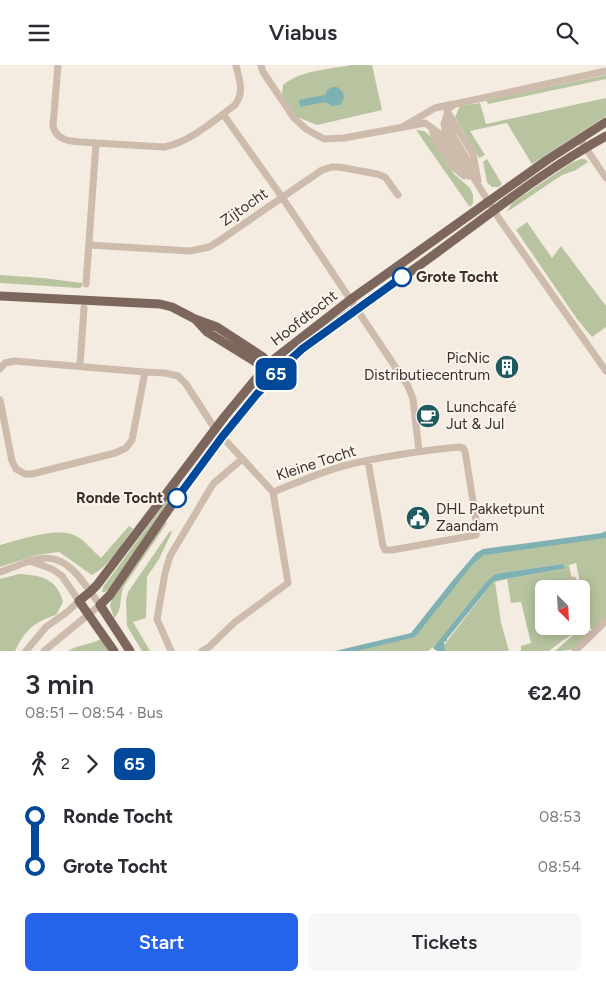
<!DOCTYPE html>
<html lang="en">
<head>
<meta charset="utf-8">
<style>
	body { margin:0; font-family:Figtree,sans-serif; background:#f7f7f7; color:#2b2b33; height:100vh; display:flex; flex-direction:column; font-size:19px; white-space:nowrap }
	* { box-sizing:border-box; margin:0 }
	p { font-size:16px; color:#7c7c81 }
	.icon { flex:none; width:28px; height:28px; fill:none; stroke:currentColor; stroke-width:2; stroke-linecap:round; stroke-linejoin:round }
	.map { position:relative; height:586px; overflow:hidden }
	.sheet { display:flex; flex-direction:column; background:#fff; flex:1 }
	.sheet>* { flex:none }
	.badge { padding:0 10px; border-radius:8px; font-size:18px; line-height:32px }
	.needle { width:32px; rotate:156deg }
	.tools { position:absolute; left:535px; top:515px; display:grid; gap:10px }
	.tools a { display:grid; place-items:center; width:55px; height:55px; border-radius:8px; background:#fff; box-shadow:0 2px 12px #0003; font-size:25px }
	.map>.badge { position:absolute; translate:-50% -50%; box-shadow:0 0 0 2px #fff }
	.legs { display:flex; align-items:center; gap:8px; height:55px; padding:0 25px; font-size:16px }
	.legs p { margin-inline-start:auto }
	.headline { display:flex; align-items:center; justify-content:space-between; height:85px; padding:0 25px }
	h1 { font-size:28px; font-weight:600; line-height:38px }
	.button { display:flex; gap:10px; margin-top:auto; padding:10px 25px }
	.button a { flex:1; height:58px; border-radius:8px; background:#2563eb; color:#fff; font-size:20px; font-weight:600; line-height:58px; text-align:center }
	.button a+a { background:#f7f7f7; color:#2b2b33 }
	ul { padding:0 25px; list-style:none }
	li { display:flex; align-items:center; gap:18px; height:50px; font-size:19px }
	li i { display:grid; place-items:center; width:8px; height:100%; margin:0 6px; background:currentColor }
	li i::after { content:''; width:12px; height:12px; margin:-6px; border:4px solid; border-radius:50%; background:#fff }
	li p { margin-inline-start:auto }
	li:first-child i { background:linear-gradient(#0000 50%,currentColor 0) }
	li:last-child i { background:linear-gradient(currentColor 50%,#0000 0) }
	header { display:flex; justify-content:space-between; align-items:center; height:65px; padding:0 25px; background:#fff; font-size:22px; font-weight:600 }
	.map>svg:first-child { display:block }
</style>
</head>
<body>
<header><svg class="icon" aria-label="menu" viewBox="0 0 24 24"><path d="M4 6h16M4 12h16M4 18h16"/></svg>Viabus<svg class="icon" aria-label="search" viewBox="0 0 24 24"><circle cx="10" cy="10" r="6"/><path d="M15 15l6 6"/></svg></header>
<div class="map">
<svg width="606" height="586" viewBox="0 0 606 586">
	<rect width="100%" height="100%" fill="#f4ebe1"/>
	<path fill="#b8c4a0" d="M352 0H372L382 45 317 60 297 52 282 30 283 20C301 5 330 4 352 0Z
		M606 10V14L488 39 486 35Z
		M606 33V51L532 99 507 58 470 66 485 90 479 93 455 52 460 41 480 38 486 59Z
		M416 65 424 66 430 71 454 109 470 123 473 130V138L471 141H469Z
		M487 94 502 119 499 122H492L487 117 483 97Z
		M581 94H585L588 97 576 105 562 110 507 147 512 138 571 98Z
		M527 157 552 193 561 181 606 241V262L592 272 577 254 516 165Z
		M0 210 43 213 82 218V222L79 223 0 218Z
		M180 418 181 420 109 524 105 527H102L103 522Z
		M166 457 167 458 124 521C119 532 123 545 114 553L110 541C113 523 152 473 166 457Z
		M129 461 133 464C123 478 108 502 92 510L59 487 37 490 0 502V480C19 475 60 460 78 472 86 477 93 486 101 493Z
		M170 466 172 467 159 494 147 512 146 553 133 557 150 586H142L127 561 126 536 128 527Z
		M606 469V554L592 565 589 561 576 498 569 500 574 524H544V561H581L585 567C583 584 570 586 555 586L578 566 563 575 549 586H521V581L531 578 521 537 511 538 507 514 495 517 501 558 509 586H445L444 580 494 516 562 504V499L495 509 487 516 437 579 428 586H350L412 571 480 488Z
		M19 509C40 510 57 513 63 537L56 550C34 557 25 565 15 586H0V514Z
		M101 574 108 586H68C79 579 90 580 101 574Z"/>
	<path fill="#7fb0b2" d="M332 22H337L343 27 344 33 340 40 332 41 326 37 300 42 299 35 325 30 327 25Z
		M606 466V473L484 490 473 499 415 572 357 586H335L411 568 453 515 476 488 483 484 602 468Z
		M562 499 565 502 562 504 494 516 447 574V576L444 577 445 586H437L433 583 487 516 495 509Z"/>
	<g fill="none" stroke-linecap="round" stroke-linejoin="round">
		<path stroke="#cdbbac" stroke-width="7" d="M58 0 53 61C57 80 80 76 96 78L86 219
			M261 0 263 7 294 53 306 64 324 74 344 73 425 58 439 68 459 101 469 111
			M606 6 455 39 449 43 444 59 446 69 500 155 606 306
			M447 46 473 89 478 116
			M223 49 282 132 408 321 413 334 419 386
			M448 54C450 72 466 88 472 105
			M404 61 435 43 453 39
			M432 64 434 72 450 99 464 111
			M579 73 606 113
			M96 78 164 82C190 77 213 56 235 40 245 26 239 15 236 0
			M89 180 190 186 209 182 219 176 322 105 332 102H339L377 109 385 112 398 130
			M80 300 84 243
			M0 304 5 298 14 296 145 307 132 375 126 383 115 388 32 409H25L16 404 12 396 0 335
			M145 307 165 308 178 311 186 319 215 364 273 427 288 518 235 557 209 582 202 586
			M273 427C301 416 330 403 360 397 393 390 426 385 459 382L463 383 465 386 477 461 476 470 392 485H385L383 481 368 396
			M0 507C10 504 20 499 30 496 67 484 80 514 100 540L44 586
			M573 515 575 524
			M581 549 588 573
			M26 586 46 562 67 547 79 536 62 511 52 504 30 496
			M171 586 157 554 165 508 170 491 213 419 242 394
			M575 586 606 556"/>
		<path stroke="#7d675c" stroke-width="9" d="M0 231 160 239 172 242 195 254 217 262 263 292 272 302
			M196 255 207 267 267 304
			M114 586 79 536 90 527 97 520 225 351 269 298 350 235 547 95 606 57
			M130 586 100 540 110 530C162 455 212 375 275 309 316 267 369 236 417 202 479 158 539 108 606 71"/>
	</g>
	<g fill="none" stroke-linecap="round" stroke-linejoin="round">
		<g stroke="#fff" stroke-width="11">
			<path id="line-1" d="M177 433 222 372 257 329 276 308 302 284 402 212"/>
		</g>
		<use href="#line-1" stroke="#004899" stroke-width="8"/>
	</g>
	<defs>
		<g id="building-disc" transform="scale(1.25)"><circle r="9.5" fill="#1f5a5e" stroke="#fbf5ee"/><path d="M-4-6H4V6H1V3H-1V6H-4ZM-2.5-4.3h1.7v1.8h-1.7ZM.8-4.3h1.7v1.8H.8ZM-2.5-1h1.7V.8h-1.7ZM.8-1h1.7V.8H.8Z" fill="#fff"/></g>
		<g id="cafe-disc" transform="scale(1.25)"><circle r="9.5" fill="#1f5a5e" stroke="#fbf5ee"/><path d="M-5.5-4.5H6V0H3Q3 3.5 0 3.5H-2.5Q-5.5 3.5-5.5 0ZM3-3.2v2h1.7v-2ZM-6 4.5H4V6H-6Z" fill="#fff"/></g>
		<g id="civic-disc" transform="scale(1.25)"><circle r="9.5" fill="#1f5a5e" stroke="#fbf5ee"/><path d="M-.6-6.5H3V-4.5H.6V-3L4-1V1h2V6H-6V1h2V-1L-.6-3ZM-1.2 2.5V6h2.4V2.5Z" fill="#fff"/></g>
	</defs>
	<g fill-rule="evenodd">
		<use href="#building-disc" x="507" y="302"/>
		<use href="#cafe-disc" x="428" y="351"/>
		<use href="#civic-disc" x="418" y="453"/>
	</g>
	<g fill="#fff" stroke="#004899" stroke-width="2.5">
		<circle cx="402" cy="212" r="9"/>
		<circle cx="177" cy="433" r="9"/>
	</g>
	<g text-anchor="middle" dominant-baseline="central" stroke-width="4" stroke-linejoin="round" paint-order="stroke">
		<g font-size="15" fill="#3b302b" stroke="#fbf5ee">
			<text transform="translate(244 142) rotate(-35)">Zijtocht</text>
			<text transform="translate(304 253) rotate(-38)">Hoofdtocht</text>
			<text transform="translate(316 398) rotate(-18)">Kleine Tocht</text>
		</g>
		<g font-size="15" font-weight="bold" fill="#3b302b" stroke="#fbf5ee" text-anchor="start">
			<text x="416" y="212">Grote Tocht</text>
			<text x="163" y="433" text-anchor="end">Ronde Tocht</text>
		</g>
		<g font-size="15" fill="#3b302b" stroke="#fbf5ee" text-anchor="start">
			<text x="490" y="293" text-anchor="end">PicNic<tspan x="490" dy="17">Distributiecentrum</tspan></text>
			<text x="446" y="342">Lunchcafé<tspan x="446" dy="17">Jut &amp; Jul</tspan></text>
			<text x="436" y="444">DHL Pakketpunt<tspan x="436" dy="17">Zaandam</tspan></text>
		</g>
	</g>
</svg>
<div class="tools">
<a><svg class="needle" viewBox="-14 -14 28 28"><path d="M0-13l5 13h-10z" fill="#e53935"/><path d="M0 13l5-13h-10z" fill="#7c7c81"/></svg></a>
</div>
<b class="badge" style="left:276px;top:309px;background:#004899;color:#fff">65</b>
</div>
<section class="sheet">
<div class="headline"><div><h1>3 min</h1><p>08:51 – 08:54 · Bus</p></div><b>€2.40</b></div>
<div class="legs"><svg class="icon" aria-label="walk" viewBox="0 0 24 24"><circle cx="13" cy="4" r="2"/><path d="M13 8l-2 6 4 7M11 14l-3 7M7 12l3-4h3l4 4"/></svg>2<svg class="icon" aria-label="forward" viewBox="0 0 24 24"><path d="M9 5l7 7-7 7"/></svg><b class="badge" style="background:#004899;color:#fff">65</b></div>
<ul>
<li><i style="color:#004899"></i><b>Ronde Tocht</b><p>08:53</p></li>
<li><i style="color:#004899"></i><b>Grote Tocht</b><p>08:54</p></li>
</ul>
<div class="button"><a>Start</a><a>Tickets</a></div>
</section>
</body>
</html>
